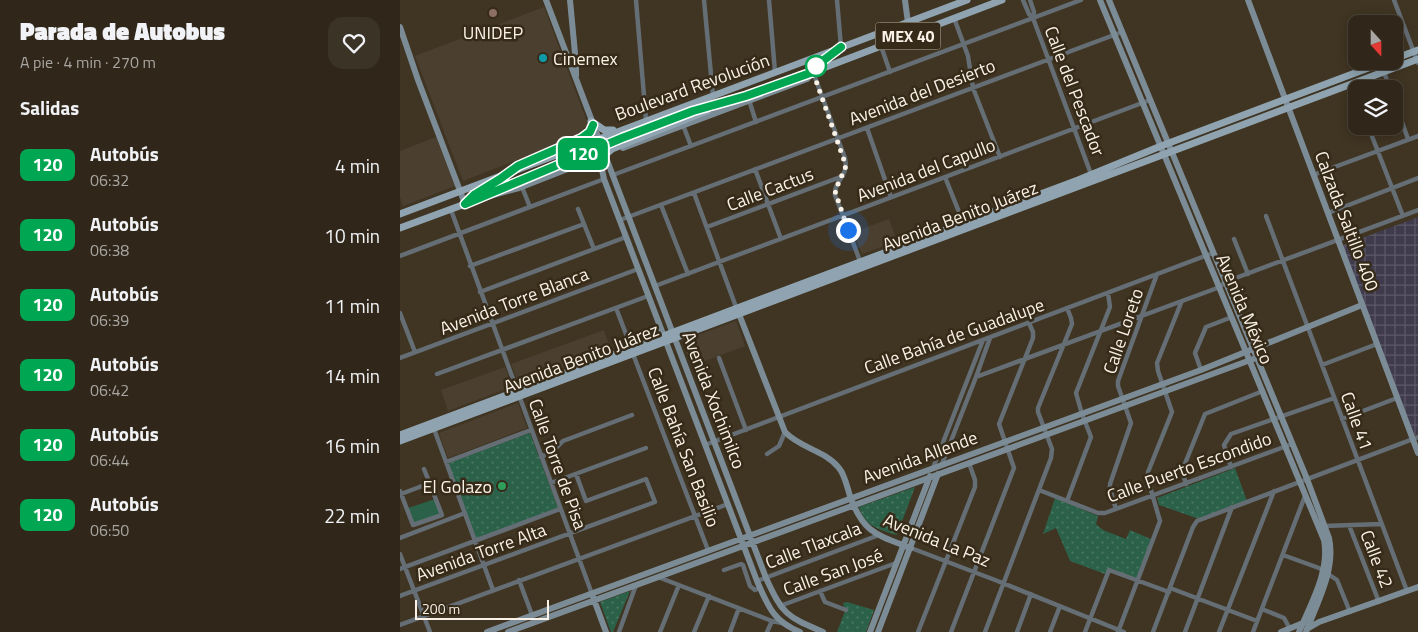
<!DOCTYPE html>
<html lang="es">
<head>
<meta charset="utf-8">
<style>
	body { margin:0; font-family:"Titillium Web",sans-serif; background:#3c3327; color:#f1f3f6; height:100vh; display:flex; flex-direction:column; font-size:19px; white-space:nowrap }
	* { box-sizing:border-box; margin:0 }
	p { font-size:16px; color:#a8a5a2 }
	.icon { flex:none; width:28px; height:28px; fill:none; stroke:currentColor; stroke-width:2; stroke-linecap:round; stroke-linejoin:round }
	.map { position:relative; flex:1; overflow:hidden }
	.sheet { display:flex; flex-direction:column; background:#30271a; width:400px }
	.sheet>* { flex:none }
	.badge { padding:0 10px; border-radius:8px; font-size:18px; line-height:32px }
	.needle { width:32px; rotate:159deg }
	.buttons { position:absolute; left:948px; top:15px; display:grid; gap:10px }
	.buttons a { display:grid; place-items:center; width:55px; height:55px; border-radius:10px; background:#30271a; box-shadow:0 2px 12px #0003,0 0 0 1px #4b4439; font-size:25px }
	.scale { position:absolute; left:15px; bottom:12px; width:134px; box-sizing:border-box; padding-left:5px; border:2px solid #faf2e7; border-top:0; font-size:14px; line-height:18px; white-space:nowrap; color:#faf2e7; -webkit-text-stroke:4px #362a18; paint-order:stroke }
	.you { position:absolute; width:25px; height:25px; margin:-12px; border:4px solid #fff; border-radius:50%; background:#1a73e8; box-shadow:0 0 0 8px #1a73e833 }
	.map>.badge { position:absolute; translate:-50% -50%; box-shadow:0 0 0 2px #fff }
	h2 { padding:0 20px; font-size:19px; line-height:45px }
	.round { display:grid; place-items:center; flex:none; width:52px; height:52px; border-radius:15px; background:#3c3327 }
	.head { display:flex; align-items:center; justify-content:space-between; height:85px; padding:0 20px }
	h1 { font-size:24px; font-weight:800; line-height:38px }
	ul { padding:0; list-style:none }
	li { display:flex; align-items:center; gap:15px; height:70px; padding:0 20px }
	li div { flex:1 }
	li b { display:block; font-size:19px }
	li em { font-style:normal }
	li .badge { min-width:55px; font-weight:700; text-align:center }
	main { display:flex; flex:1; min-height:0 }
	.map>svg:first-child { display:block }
</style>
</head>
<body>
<main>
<section class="sheet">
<div class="head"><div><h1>Parada de Autobus</h1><p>A pie · 4 min · 270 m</p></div><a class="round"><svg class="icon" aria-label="heart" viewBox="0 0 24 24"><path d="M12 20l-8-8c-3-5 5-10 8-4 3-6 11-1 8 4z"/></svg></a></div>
<h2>Salidas</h2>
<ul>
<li><span class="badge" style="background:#00a651;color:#fff">120</span><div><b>Autobús</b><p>06:32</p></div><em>4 min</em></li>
<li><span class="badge" style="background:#00a651;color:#fff">120</span><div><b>Autobús</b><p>06:38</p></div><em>10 min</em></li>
<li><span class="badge" style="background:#00a651;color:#fff">120</span><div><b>Autobús</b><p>06:39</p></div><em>11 min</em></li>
<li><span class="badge" style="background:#00a651;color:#fff">120</span><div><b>Autobús</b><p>06:42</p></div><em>14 min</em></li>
<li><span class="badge" style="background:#00a651;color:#fff">120</span><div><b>Autobús</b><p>06:44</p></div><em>16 min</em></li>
<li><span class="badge" style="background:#00a651;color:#fff">120</span><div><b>Autobús</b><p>06:50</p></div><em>22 min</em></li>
</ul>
</section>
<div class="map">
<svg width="1018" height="632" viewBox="0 0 1018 632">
	<defs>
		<pattern id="industrial-grid" width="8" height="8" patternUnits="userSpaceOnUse" patternTransform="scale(1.25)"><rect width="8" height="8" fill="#3f3b4c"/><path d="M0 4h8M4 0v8" fill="none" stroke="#5c5866"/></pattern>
		<pattern id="park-dots" width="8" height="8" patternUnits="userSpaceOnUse" patternTransform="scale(1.25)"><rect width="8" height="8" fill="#2b6149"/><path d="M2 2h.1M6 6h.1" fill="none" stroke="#4b7863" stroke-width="1.8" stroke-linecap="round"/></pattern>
	</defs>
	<rect width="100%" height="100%" fill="#403422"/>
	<path fill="#4b4030" d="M144 7 187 122 188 127 184 134 63 181 15 56Z
		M36 137 55 186 3 206 0 197V151Z
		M489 219 497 241 462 254 453 232Z
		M336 321 345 346 292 366 282 341Z
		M204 330 211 350 119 384 111 364Z
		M105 367 113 386 48 411 41 390Z
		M118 403 127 428 48 458 39 433Z"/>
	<path fill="url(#industrial-grid)" d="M1018 217V434L1012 436 941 246Z"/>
	<path fill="#2b6149" d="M35 499 40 514 14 524 8 508Z"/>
	<path fill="url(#park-dots)" d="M130 433 158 508 76 539 48 463Z
		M835 468 847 501 799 519 759 505 757 498Z
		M515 487 497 535C479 530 465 526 459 507Z
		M655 498 698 516 696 524 703 530 726 539 730 530 753 540 738 579 709 568 705 574 670 561 656 528 643 534Z
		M230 591 213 632H211L200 602Z
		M447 602 474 610 466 632H437L445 611 443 603Z"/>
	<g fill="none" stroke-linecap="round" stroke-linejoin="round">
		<path stroke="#646e74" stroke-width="4.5" d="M236 0 246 120
			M304 0 313 96
			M369 0 375 72
			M437 0 441 47
			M623 0 629 14 633 18 691 174
			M630 0 634 12 633 18
			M994 0 1018 63
			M554 18 568 56 573 88 600 157
			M481 46 490 72
			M413 72 445 158C449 178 434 179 435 195L460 261
			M984 72 990 89
			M952 85 956 96
			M349 100 356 122
			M994 100 1008 139
			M283 125 291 146
			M968 126 1003 216
			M467 128 491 197
			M355 169 381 239
			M213 175 681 0
			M913 175 1018 136
			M545 177 563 222
			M122 187 130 207
			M294 193 336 307
			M261 205 288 274
			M178 209 194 249
			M51 210 192 594
			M928 213 1018 178
			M866 216 1007 591
			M220 220 722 32
			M307 227 443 176
			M834 239 848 274
			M0 256 204 179
			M70 266 184 224
			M255 286 750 100
			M80 292 226 237
			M216 308 231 347
			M0 313 15 352
			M233 354 308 550
			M0 358 238 269
			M319 358 346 430
			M922 365 977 344
			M801 370 795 353 806 327 832 317
			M37 374 248 296
			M576 377 820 287 825 282 1018 210
			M942 419 997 398
			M34 429 93 590
			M305 445 813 253
			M367 454 379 446 385 432
			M141 457 153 451 163 441 232 415
			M46 462 131 430
			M542 464 576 377 590 338
			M831 467 824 445 831 434 934 398
			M533 468 583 340
			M151 483 246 448
			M786 484 783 474 784 466 805 414 863 391
			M639 490 698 513H705L892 444
			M0 491 13 525 42 515 24 469
			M1 494 30 483
			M667 501 691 437 682 414 676 393 710 307 708 293
			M716 509 710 489V484L731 423 718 386V381L757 274
			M949 525 979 602
			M924 526 981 524
			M0 538 65 513
			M511 548 595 580 724 632
			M0 554 30 632
			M883 555 919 568 937 580 950 612
			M0 569 160 509
			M324 570 341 564 343 565 350 586 355 590 360 588
			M258 577 372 621 382 623
			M119 580 132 615
			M357 581 479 535
			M770 588 857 621
			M420 591 425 602 446 610
			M0 596 255 502 246 479 186 501 176 474
			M380 606 496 563
			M862 609 884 618 890 629
			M0 625 328 504
			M219 632 236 585
			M260 632 279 585
			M294 632 309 596
			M330 632 339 608
			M367 632 372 621
			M518 632 575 487V480L569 463
			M551 632 614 468 599 424 633 338V332L629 323
			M585 632 651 458 652 449 638 412V408L672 324 671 318 667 308
			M617 632 631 594
			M650 632 660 606
			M685 632 709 570 769 592
			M718 632 760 521 748 480V472L772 412 758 371 757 363 781 303
			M753 632 793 527 797 521 1018 437
			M785 632 832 507
			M819 632 874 491
			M853 632 905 496"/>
		<path stroke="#7c8c96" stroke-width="6" d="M146 0 366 578C383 615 386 616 423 632
			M170 0 176 64V76
			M505 0 508 23
			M700 0 924 540C930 571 911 603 899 632
			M709 0 907 479 929 538C936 569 917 603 906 632
			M848 0 1018 453
			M0 27 18 80 65 204
			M223 148 407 79 413 72
			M205 155 201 165 204 179 357 581C368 606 373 621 400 632
			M89 196 119 188 206 154
			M339 314 385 432C400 448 426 451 439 468 445 475 447 487 450 496 463 533 477 535 511 548
			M193 597 206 632
			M907 629 919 622 1018 587
			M87 632 801 370 962 305
			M108 632 856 358
			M470 632 530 476
			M478 632 538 474
			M881 632 903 623"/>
		<path stroke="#8fa4b0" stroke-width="7" d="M994 59 1018 50
			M414 71 420 63 436 53
			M191 121 204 130H213
			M205 155 212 149 307 111
			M119 165 182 138 190 132 193 125
			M68 201 80 191 101 178
			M0 214 567 0
			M0 228 65 204 222 138 293 111 346 96 413 72 602 0
			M0 435 678 180 761 146 987 61
			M0 441 1018 59"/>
	</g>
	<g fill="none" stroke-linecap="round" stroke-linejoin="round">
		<g stroke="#fff" stroke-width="11">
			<path id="line" d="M193 125 190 132 182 138 118 166 100 179 74 195 65 204 222 138 293 111 346 96 413 72 420 63 441 47"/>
		</g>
		<use href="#line" stroke="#00a651" stroke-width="8"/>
		<path stroke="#faf2e7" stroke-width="5" stroke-dasharray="0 9" d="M416 66 413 72 446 166 435 191 448 230"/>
	</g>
	<circle fill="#8d6e63" stroke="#362a18" stroke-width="2" cx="93" cy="13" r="5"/>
	<circle fill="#0f9aa8" stroke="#362a18" stroke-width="2" cx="143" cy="58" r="5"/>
	<circle fill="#fff" stroke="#00a651" stroke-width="2.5" cx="416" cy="66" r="10"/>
	<circle fill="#2e9e5b" stroke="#362a18" stroke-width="2" cx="102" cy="486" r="5"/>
	<g text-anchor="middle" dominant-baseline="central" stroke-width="5" stroke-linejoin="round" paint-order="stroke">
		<rect fill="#362a18" stroke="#bfb6a9" stroke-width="1" x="475.5" y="22.5" width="65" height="27" rx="4"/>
		<g font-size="16" font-weight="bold" fill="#faf2e7">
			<text x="508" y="36">MEX 40</text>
		</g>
		<g font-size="18" fill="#faf2e7" stroke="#362a18">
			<text x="93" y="32">UNIDEP</text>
			<text x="153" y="58" text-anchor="start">Cinemex</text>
			<text x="92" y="486" text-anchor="end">El Golazo</text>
		</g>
		<g font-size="18" fill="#faf2e7" stroke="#362a18">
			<text transform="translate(292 87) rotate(-20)">Boulevard Revolución</text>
			<text transform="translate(675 91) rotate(69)">Calle del Pescador</text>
			<text transform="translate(522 92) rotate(-21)">Avenida del Desierto</text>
			<text transform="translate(526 170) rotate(-21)">Avenida del Capullo</text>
			<text transform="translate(370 189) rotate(-21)">Calle Cactus</text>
			<text transform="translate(560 216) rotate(-21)">Avenida Benito Juárez</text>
			<text transform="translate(947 221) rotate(69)">Calzada Saltillo 400</text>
			<text transform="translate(114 301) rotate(-21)">Avenida Torre Blanca</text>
			<text transform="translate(845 309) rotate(67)">Avenida México</text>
			<text transform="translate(723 331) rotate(-71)">Calle Loreto</text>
			<text transform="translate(554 336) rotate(-20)">Calle Bahía de Guadalupe</text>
			<text transform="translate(181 358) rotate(-21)">Avenida Benito Juárez</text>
			<text transform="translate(314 400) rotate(69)">Avenida Xochimilco</text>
			<text transform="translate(957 421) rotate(70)">Calle 41</text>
			<text transform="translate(284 447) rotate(69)">Calle Bahía San Basilio</text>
			<text transform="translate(520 457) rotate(-20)">Avenida Allende</text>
			<text transform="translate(158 464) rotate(70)">Calle Torre de Pisa</text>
			<text transform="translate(789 467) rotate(-20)">Calle Puerto Escondido</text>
			<text transform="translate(537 540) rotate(22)">Avenida La Paz</text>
			<text transform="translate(413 545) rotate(-21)">Calle Tlaxcala</text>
			<text transform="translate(81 552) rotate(-20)">Avenida Torre Alta</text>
			<text transform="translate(977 559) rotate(69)">Calle 42</text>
			<text transform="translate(433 572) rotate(-20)">Calle San José</text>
		</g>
	</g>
</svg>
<div class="buttons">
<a><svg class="needle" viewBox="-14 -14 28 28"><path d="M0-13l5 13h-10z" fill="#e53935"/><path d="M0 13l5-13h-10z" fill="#a8a5a2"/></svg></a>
<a><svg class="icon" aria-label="layers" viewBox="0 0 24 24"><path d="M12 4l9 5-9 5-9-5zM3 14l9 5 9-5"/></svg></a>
</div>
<div class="scale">200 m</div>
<div class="you" style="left:448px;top:230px"></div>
<b class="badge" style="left:183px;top:154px;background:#00a651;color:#fff">120</b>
</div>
</main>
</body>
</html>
